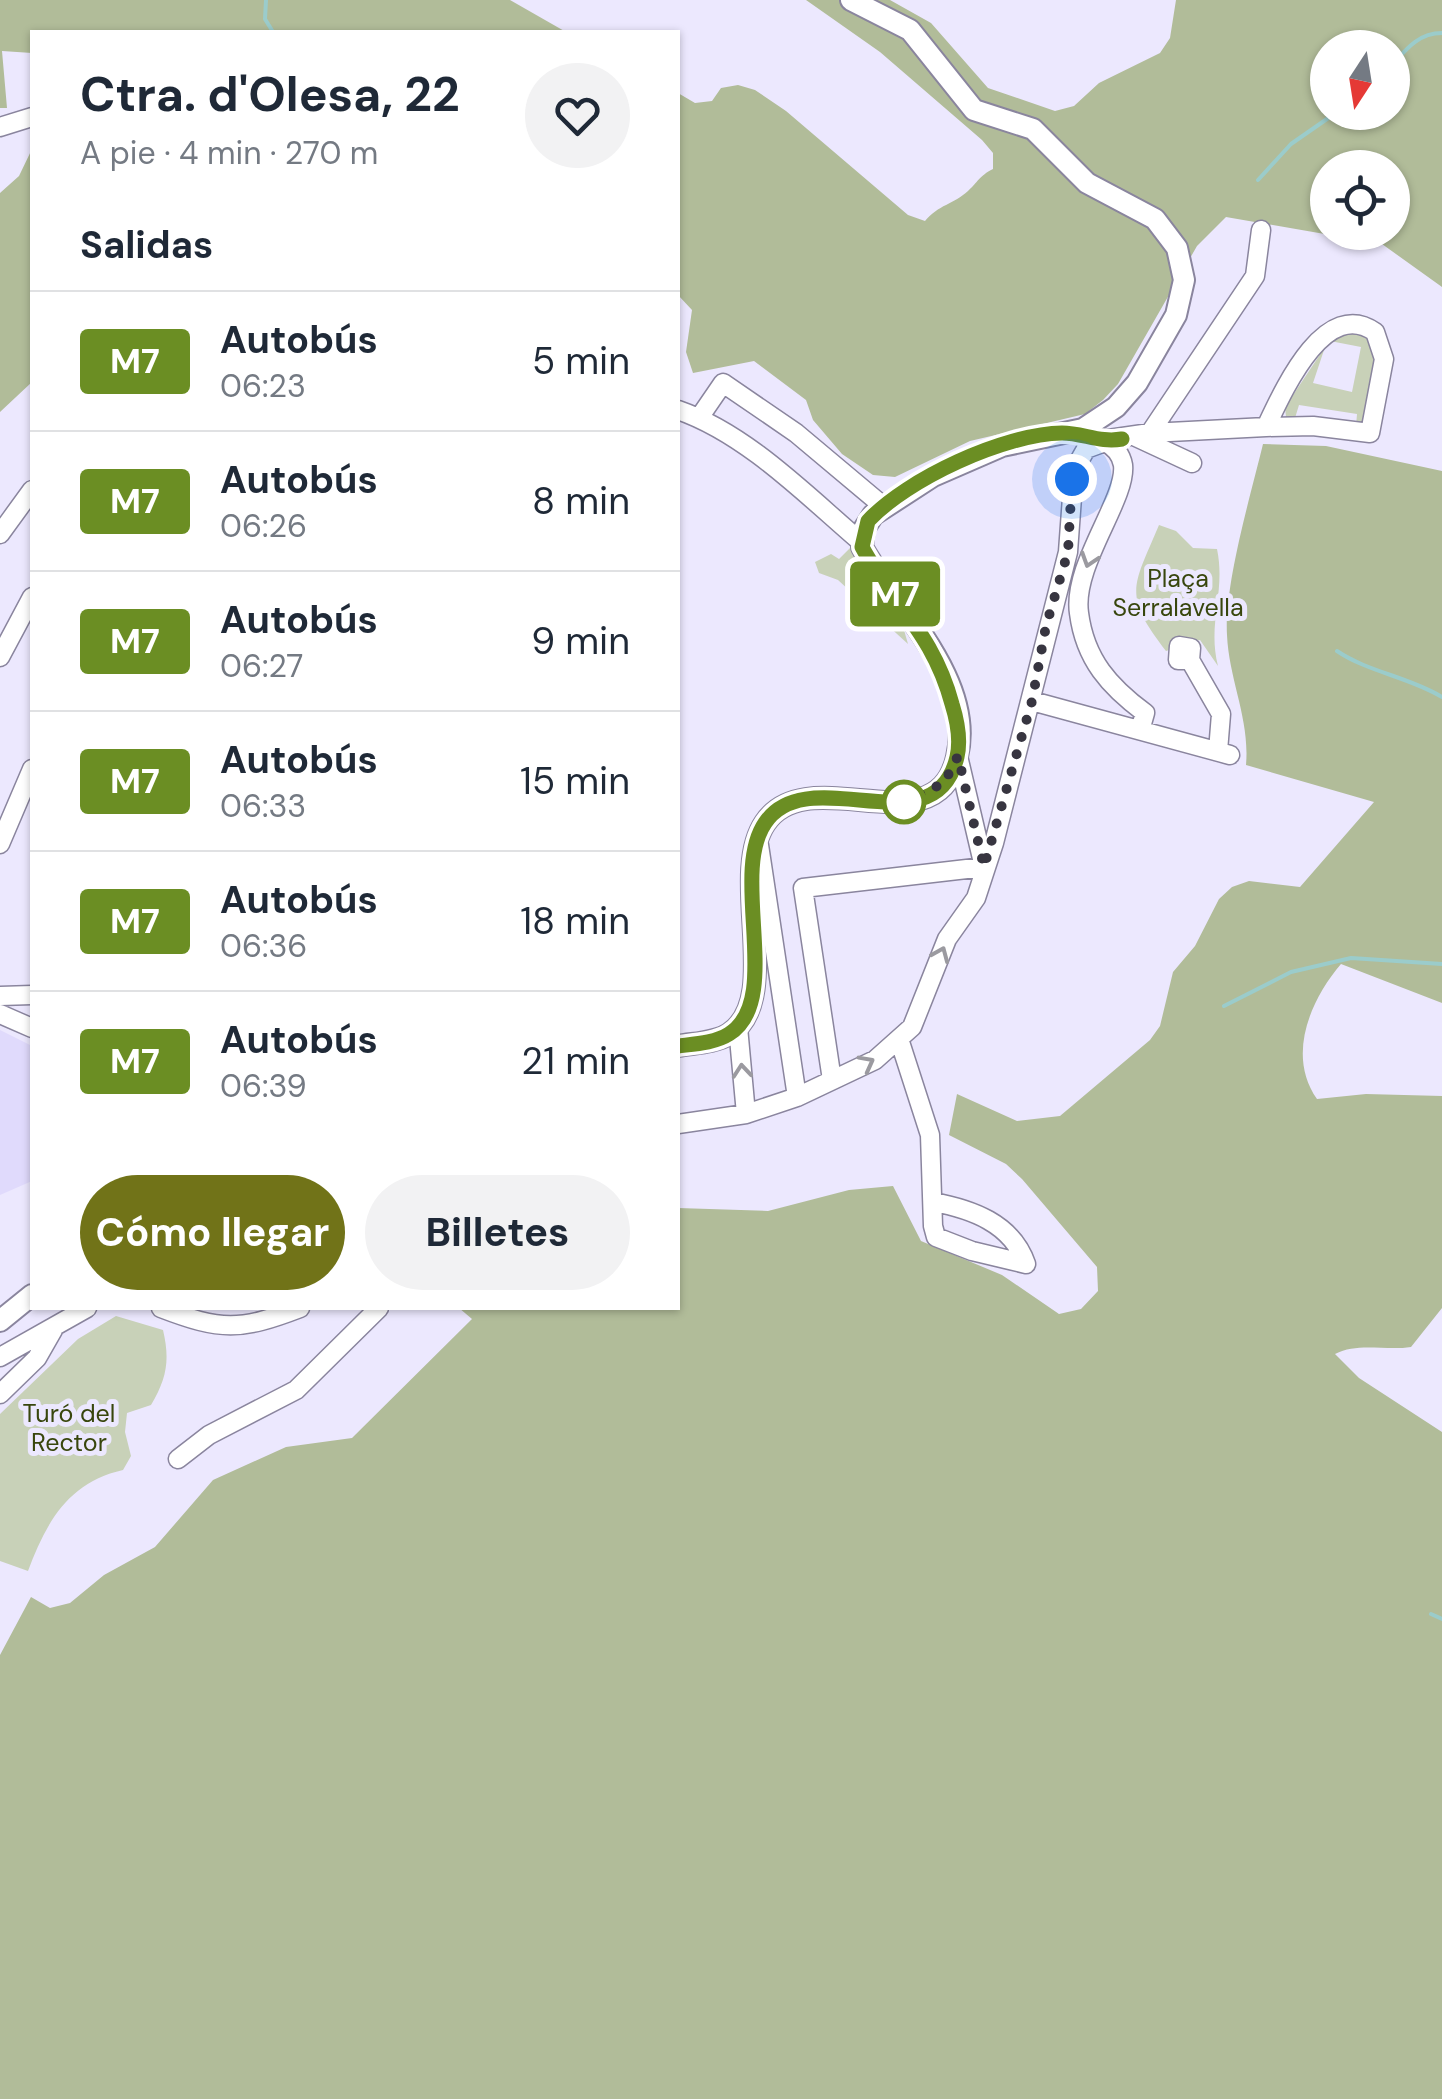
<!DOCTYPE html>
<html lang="es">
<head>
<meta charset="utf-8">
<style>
	body { margin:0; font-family:"DM Sans",sans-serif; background:#f2f2f3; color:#1f2937; height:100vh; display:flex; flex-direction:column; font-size:38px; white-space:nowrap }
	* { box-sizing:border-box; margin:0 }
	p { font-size:32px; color:#747a83 }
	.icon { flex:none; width:55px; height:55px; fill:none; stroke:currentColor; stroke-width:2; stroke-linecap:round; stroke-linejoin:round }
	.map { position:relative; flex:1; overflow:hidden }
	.side { position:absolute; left:30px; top:30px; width:650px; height:1280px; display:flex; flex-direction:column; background:#fff; border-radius:0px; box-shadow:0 2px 8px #0004 }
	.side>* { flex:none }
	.badge { padding:0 20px; border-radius:8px; font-size:35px; line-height:65px }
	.needle { width:65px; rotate:192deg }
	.tools { position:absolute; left:1310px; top:30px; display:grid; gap:20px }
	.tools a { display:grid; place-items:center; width:100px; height:100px; border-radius:50%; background:#fff; box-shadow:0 2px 8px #0004; font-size:50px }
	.you { position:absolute; width:50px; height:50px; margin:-25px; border:8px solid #fff; border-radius:50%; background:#1a73e8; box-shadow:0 0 0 15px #1a73e833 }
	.map>.badge { position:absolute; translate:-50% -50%; box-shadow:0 0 0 5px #fff }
	h2 { padding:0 50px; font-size:38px; line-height:90px }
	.round { display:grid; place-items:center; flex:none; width:105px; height:105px; border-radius:52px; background:#f2f2f3 }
	.summary { display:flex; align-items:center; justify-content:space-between; height:170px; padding:0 50px }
	h1 { font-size:48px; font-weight:700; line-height:75px }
	.button { display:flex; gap:20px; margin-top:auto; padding:20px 50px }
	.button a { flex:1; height:115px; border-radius:60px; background:#717318; color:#fff; font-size:40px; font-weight:700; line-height:115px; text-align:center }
	.button a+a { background:#f2f2f3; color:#1f2937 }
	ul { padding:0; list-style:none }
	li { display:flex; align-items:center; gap:30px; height:140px; padding:0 50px; border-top:2px solid #e0e1e3 }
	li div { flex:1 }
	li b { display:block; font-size:38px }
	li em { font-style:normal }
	li .badge { min-width:110px; font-weight:700; text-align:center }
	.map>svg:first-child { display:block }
</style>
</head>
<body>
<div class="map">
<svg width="1442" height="2099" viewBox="0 0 1442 2099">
	<rect width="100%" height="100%" fill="#ece8fe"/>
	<path fill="#e0dafc" d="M0 1030 32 1046V1181L0 1195Z"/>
	<path fill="#c8d1b8" d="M1350 330 1370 339 1376 359 1366 426H1356L1357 414 1299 405 1295 418 1286 417 1285 407 1325 347 1313 383 1352 392 1361 347 1330 341Z
		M1159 525 1176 531 1193 548 1217 549C1226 592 1207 623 1218 666L1200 640 1166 651C1122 594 1133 587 1159 525Z
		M851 547 900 616 908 644 838 580 819 573 815 562 831 554 839 559Z
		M116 1316 163 1330C170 1360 167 1378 151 1405L127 1413 125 1432 131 1456 123 1470C69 1482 46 1522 28 1571L0 1561V1414L78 1339Z"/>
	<path fill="#b1bc99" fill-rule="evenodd" d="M0 0H510L566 32H32V53L2 51 7 108H0Z
		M806 0H890L931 23 988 88 1055 111 1074 106 1099 83 1160 53 1170 38 1176 0H1442V287L1382 244 1226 217 1197 246 1118 384 1103 400 1085 414 970 441 895 477 873 475 842 454 813 420 806 400 754 361 693 373 686 352 692 310 678 295V93L695 103 712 101 721 88 738 85 755 90 786 111 908 215 925 221C938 205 954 204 968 191 978 182 979 176 993 169V153L982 140 880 52ZM1328 48H1392V112H1328ZM1328 168H1392V232H1328Z
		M32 149V382L0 412V193L19 176Z
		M1263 444 1326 446 1442 471V1003L1341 964C1311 999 1286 1055 1317 1099L1366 1094 1442 1096V1308L1411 1347C1385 1351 1358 1342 1335 1354L1359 1378 1442 1432V2099H0V1655L31 1597 50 1608 70 1603 104 1575 155 1547 213 1480 286 1447 352 1438 472 1319 459 1308H678V1208L768 1211 849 1190 893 1186 921 1241 1002 1275 1059 1314 1081 1309 1098 1291 1097 1267 1022 1179 1006 1164 949 1135 957 1094 1017 1121 1060 1116 1150 1040 1160 1026 1173 972 1195 946 1219 899 1232 887 1249 881 1300 887 1374 802 1246 765C1250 719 1229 680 1227 635 1224 585 1251 494 1263 444Z"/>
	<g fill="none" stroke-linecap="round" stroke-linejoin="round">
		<path stroke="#9bcccb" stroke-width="4" d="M266 0 265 19 273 32
			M1392 65C1407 48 1419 33 1442 33
			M1258 180 1291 144 1337 112
			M1337 651C1368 672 1409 677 1442 697
			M1224 1006 1291 972 1351 958 1442 964
			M1431 1614 1442 1619"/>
		<g stroke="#8a859e" stroke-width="21">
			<path id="minor" d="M0 127 32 117
				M678 410C747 434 806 495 861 542
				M699 418 723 383 796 433 883 506
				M1150 433 1255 276 1261 230
				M1136 437 1192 463
				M1095 441 1150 433 1266 427 1313 426 1370 433 1384 359 1375 332C1325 297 1284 389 1266 427
				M1105 442C1115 447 1121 454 1123 465 1127 499 1072 565 1079 613 1085 660 1110 687 1145 713L1141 727
				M0 534 32 490
				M0 657 32 597
				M1190 660H1178L1179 646 1191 648 1190 660 1221 714 1218 751
				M1032 701 1230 755
				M958 756 984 867
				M0 844 32 769
				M759 845 797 1097
				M0 996 32 995
				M0 1014 32 1028
				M738 1027 746 1114
				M900 1042 930 1135 933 1226 936 1237 972 1251 1026 1264C1012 1223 971 1209 933 1202
				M832 1080 803 888 984 867
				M678 1124 746 1114 797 1097 875 1060 912 1027 947 939 976 898 994 843 1068 552 1074 470 1086 449 1105 442
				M161 1308C221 1331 240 1331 300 1308
				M0 1357 87 1308
				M0 1394 37 1358 53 1330
				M178 1459 209 1435 296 1390 379 1308"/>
		</g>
		<g stroke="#8a859e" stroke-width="24">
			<path id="tertiary" d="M678 1046C694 1043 715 1043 729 1034 784 1000 729 876 765 823 808 758 936 851 957 757 976 679 894 606 862 547L864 529 873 515 933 476 1002 446 1083 429 1116 407 1137 383 1176 315 1184 280 1177 248 1155 219 1087 183 1033 129 974 110 910 30 851 0
				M0 1321 32 1295"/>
		</g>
		<use href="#minor" stroke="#fff" stroke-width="18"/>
		<use href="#tertiary" stroke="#fff" stroke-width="20"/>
	</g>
	<defs><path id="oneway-chevron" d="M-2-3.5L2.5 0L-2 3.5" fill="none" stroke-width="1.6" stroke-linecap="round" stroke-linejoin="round" transform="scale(2.5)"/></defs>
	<g stroke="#9b9aa0">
		<use href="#oneway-chevron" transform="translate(1089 560) rotate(108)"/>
		<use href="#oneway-chevron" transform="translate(941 954) rotate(-67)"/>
		<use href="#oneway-chevron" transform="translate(867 1063) rotate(-28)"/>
		<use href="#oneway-chevron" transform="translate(742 1071) rotate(-95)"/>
	</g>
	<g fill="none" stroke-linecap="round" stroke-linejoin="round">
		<g stroke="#fff" stroke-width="22">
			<path id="line" d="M678 1046C694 1044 715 1043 729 1034 784 1000 729 876 765 823 808 758 935 851 957 757 961 740 957 720 952 704 933 633 894 606 862 547L868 521C907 479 1004 434 1062 433 1083 433 1100 443 1122 439"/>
		</g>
		<use href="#line" stroke="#6b8e23" stroke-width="15"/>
		<path stroke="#373540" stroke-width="10" stroke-dasharray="0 18" d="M904 802 944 783 958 756 984 867 1032 701 1046 626 1068 552 1072 479"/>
	</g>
	<circle fill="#fff" stroke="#6b8e23" stroke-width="5" cx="904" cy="802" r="20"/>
	<g text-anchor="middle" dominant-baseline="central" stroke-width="10" stroke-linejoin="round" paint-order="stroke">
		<g font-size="25" fill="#38460d" stroke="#ece8fe">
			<text x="1178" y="578">Plaça<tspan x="1178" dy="29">Serralavella</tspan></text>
			<text x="69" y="1413">Turó del<tspan x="69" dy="29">Rector</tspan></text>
		</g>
	</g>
</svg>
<div class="tools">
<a><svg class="needle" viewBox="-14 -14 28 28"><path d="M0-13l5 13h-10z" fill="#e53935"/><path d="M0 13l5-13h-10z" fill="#747a83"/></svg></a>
<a><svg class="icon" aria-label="locate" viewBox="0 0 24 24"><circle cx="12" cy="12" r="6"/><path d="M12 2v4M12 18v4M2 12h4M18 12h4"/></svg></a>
</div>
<div class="you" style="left:1072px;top:479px"></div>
<b class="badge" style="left:895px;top:594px;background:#6b8e23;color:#fff">M7</b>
<section class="side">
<div class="summary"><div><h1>Ctra. d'Olesa, 22</h1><p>A pie · 4 min · 270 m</p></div><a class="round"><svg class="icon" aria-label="heart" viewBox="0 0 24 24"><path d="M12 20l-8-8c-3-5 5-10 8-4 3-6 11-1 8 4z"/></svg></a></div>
<h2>Salidas</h2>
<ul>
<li><span class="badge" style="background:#6b8e23;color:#fff">M7</span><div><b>Autobús</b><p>06:23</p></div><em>5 min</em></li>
<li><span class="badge" style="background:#6b8e23;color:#fff">M7</span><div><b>Autobús</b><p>06:26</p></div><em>8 min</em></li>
<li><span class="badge" style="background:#6b8e23;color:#fff">M7</span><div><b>Autobús</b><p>06:27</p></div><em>9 min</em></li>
<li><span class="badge" style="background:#6b8e23;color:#fff">M7</span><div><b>Autobús</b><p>06:33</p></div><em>15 min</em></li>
<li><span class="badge" style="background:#6b8e23;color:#fff">M7</span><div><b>Autobús</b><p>06:36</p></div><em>18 min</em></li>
<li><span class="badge" style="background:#6b8e23;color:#fff">M7</span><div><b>Autobús</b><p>06:39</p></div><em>21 min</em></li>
</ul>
<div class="button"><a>Cómo llegar</a><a>Billetes</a></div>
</section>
</div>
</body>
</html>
